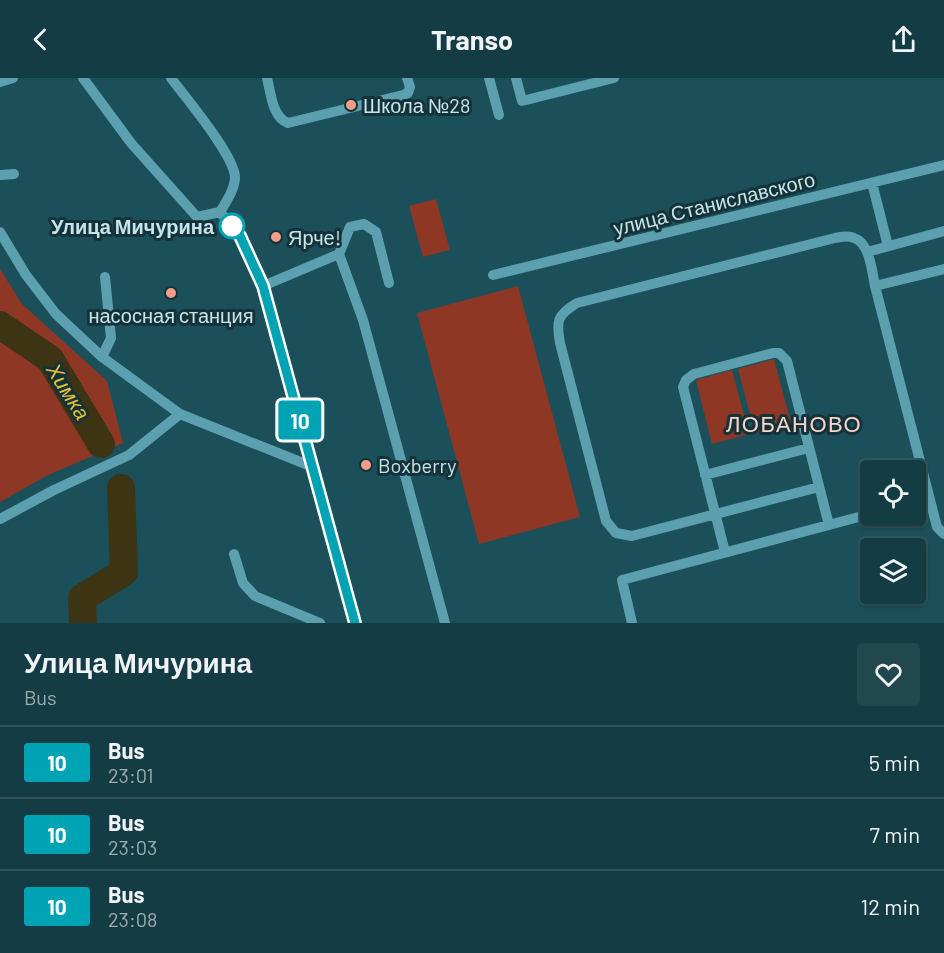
<!DOCTYPE html>
<html lang="en">
<head>
<meta charset="utf-8">
<style>
	body { margin:0; font-family:Barlow,sans-serif; background:#21474f; color:#f1f3f6; height:100vh; display:flex; flex-direction:column; font-size:22px; white-space:nowrap }
	* { box-sizing:border-box; margin:0 }
	p { font-size:20px; color:#9dadb2 }
	.icon { flex:none; width:33px; height:33px; fill:none; stroke:currentColor; stroke-width:2; stroke-linecap:round; stroke-linejoin:round }
	.map { position:relative; height:545px; overflow:hidden }
	.drawer { display:flex; flex-direction:column; background:#143c44; flex:1 }
	.drawer>* { flex:none }
	.badge { padding:0 12px; border-radius:4px; font-size:21px; line-height:39px }
	.fabs { position:absolute; left:860px; top:382px; display:grid; gap:12px }
	.fabs a { display:grid; place-items:center; width:66px; height:66px; border-radius:6px; background:#143c44; box-shadow:0 2px 4px #0004,0 0 0 2px #33565d; font-size:30px }
	.map>.badge { position:absolute; translate:-50% -50%; box-shadow:0 0 0 3px #fff }
	.round { display:grid; place-items:center; flex:none; width:63px; height:63px; border-radius:6px; background:#21474f }
	.headline { display:flex; align-items:center; justify-content:space-between; height:102px; padding:0 24px }
	h1 { font-size:28px; font-weight:700; line-height:45px }
	ul { padding:0; list-style:none }
	li { display:flex; align-items:center; gap:18px; height:72px; padding:0 24px; border-top:2px solid #33565d }
	li div { flex:1 }
	li b { display:block; font-size:22px }
	li em { font-style:normal }
	li .badge { min-width:66px; font-weight:700; text-align:center }
	header { display:flex; justify-content:space-between; align-items:center; height:78px; padding:0 24px; background:#143c44; font-size:27px; font-weight:700 }
	.map>svg:first-child { display:block }
</style>
</head>
<body>
<header><svg class="icon" aria-label="back" viewBox="0 0 24 24"><path d="M15 5l-7 7 7 7"/></svg>Transo<svg class="icon" aria-label="share" viewBox="0 0 24 24"><path d="M12 15V3M7 8l5-5 5 5M5 13v7h14v-7"/></svg></header>
<div class="map">
<svg width="944" height="545" viewBox="0 0 944 545">
	<rect width="100%" height="100%" fill="#1b505a"/>
	<path fill="#8d3724" d="M436 121 450 172 423 179 409 128Z
		M0 191 22 226 107 303 123 365 48 397 0 424Z
		M518 208 580 439 479 466 417 235Z
		M774 281 791 345 755 355 738 291Z
		M732 292 749 356 712 366 696 302Z"/>
	<g fill="none" stroke-linecap="round" stroke-linejoin="round">
		<path stroke="#3d3413" stroke-width="28" d="M0 247 50 281 101 366
			M83 545 82 520 124 494 121 410"/>
		<path stroke="#5ca0af" stroke-width="10" d="M83 0 131 65 197 139 220 134
			M171 0C186 20 234 77 235 99 235 111 226 124 220 134
			M267 0C271 15 272 39 288 45L403 17 408 15 410 9 407 0
			M489 0 499 37
			M516 0 522 23 614 0
			M0 4 13 0
			M0 97 14 96
			M872 105 888 168
			M220 134 240 158 263 208 355 545
			M0 154 26 197 56 236 102 279 180 336 313 389
			M867 174 944 153
			M944 191 875 208 937 449 944 456
			M493 197 944 87
			M389 205 376 154 364 146 350 149 339 176 363 242 445 545
			M263 208 339 176
			M102 279 111 260 105 199
			M705 397 809 370
			M819 409 632 458 616 455 606 443 560 265C556 243 557 237 577 225L835 160C841 159 848 157 854 160 870 165 872 194 875 208
			M0 441 54 412 129 377 180 336
			M725 474 683 309 686 302 694 296 773 275H779L787 283 829 447
			M234 476 243 505 255 518 320 545
			M632 545 622 502 870 436"/>
	</g>
	<g fill="none" stroke-linecap="round" stroke-linejoin="round">
		<g stroke="#fff" stroke-width="14">
			<path id="line" d="M229 145 240 158 263 208 355 545"/>
		</g>
		<use href="#line" stroke="#00a3b4" stroke-width="9"/>
	</g>
	<g fill="#f49e89" stroke="#163239" stroke-width="2">
		<circle cx="351" cy="27" r="6"/>
		<circle cx="276" cy="159" r="6"/>
		<circle cx="171" cy="215" r="6"/>
		<circle cx="366" cy="387" r="6"/>
	</g>
	<circle fill="#fff" stroke="#00a3b4" stroke-width="3" cx="232" cy="148" r="12"/>
	<g text-anchor="middle" dominant-baseline="central" stroke-width="6" stroke-linejoin="round" paint-order="stroke">
		<g font-size="20" fill="#c5e5ed" stroke="#163239" text-anchor="start">
			<text x="363" y="27">Школа №28</text>
			<text x="288" y="159">Ярче!</text>
			<text x="171" y="237" text-anchor="middle">насосная станция</text>
			<text x="378" y="387">Boxberry</text>
		</g>
		<g font-size="20" fill="#c5e5ed" stroke="#163239">
			<text transform="translate(714 125) rotate(-14)">улица Станиславского</text>
		</g>
		<g font-size="20" font-weight="bold" fill="#c5e5ed" stroke="#163239" text-anchor="end">
			<text x="214" y="148">Улица Мичурина</text>
		</g>
		<g font-size="21" font-style="italic" fill="#e8c330" stroke="#163239">
			<text transform="translate(69 313) rotate(58)">Химка</text>
		</g>
		<g font-size="22" letter-spacing="1.5" fill="#f7d5cd" stroke="#163239">
			<text x="794" y="345">ЛОБАНОВО</text>
		</g>
	</g>
</svg>
<div class="fabs">
<a><svg class="icon" aria-label="locate" viewBox="0 0 24 24"><circle cx="12" cy="12" r="6"/><path d="M12 2v4M12 18v4M2 12h4M18 12h4"/></svg></a>
<a><svg class="icon" aria-label="layers" viewBox="0 0 24 24"><path d="M12 4l9 5-9 5-9-5zM3 14l9 5 9-5"/></svg></a>
</div>
<b class="badge" style="left:300px;top:342px;background:#00a3b4;color:#fff">10</b>
</div>
<section class="drawer">
<div class="headline"><div><h1>Улица Мичурина</h1><p>Bus</p></div><a class="round"><svg class="icon" aria-label="heart" viewBox="0 0 24 24"><path d="M12 20l-8-8c-3-5 5-10 8-4 3-6 11-1 8 4z"/></svg></a></div>
<ul>
<li><span class="badge" style="background:#00a3b4;color:#fff">10</span><div><b>Bus</b><p>23:01</p></div><em>5 min</em></li>
<li><span class="badge" style="background:#00a3b4;color:#fff">10</span><div><b>Bus</b><p>23:03</p></div><em>7 min</em></li>
<li><span class="badge" style="background:#00a3b4;color:#fff">10</span><div><b>Bus</b><p>23:08</p></div><em>12 min</em></li>
</ul>
</section>
</body>
</html>
